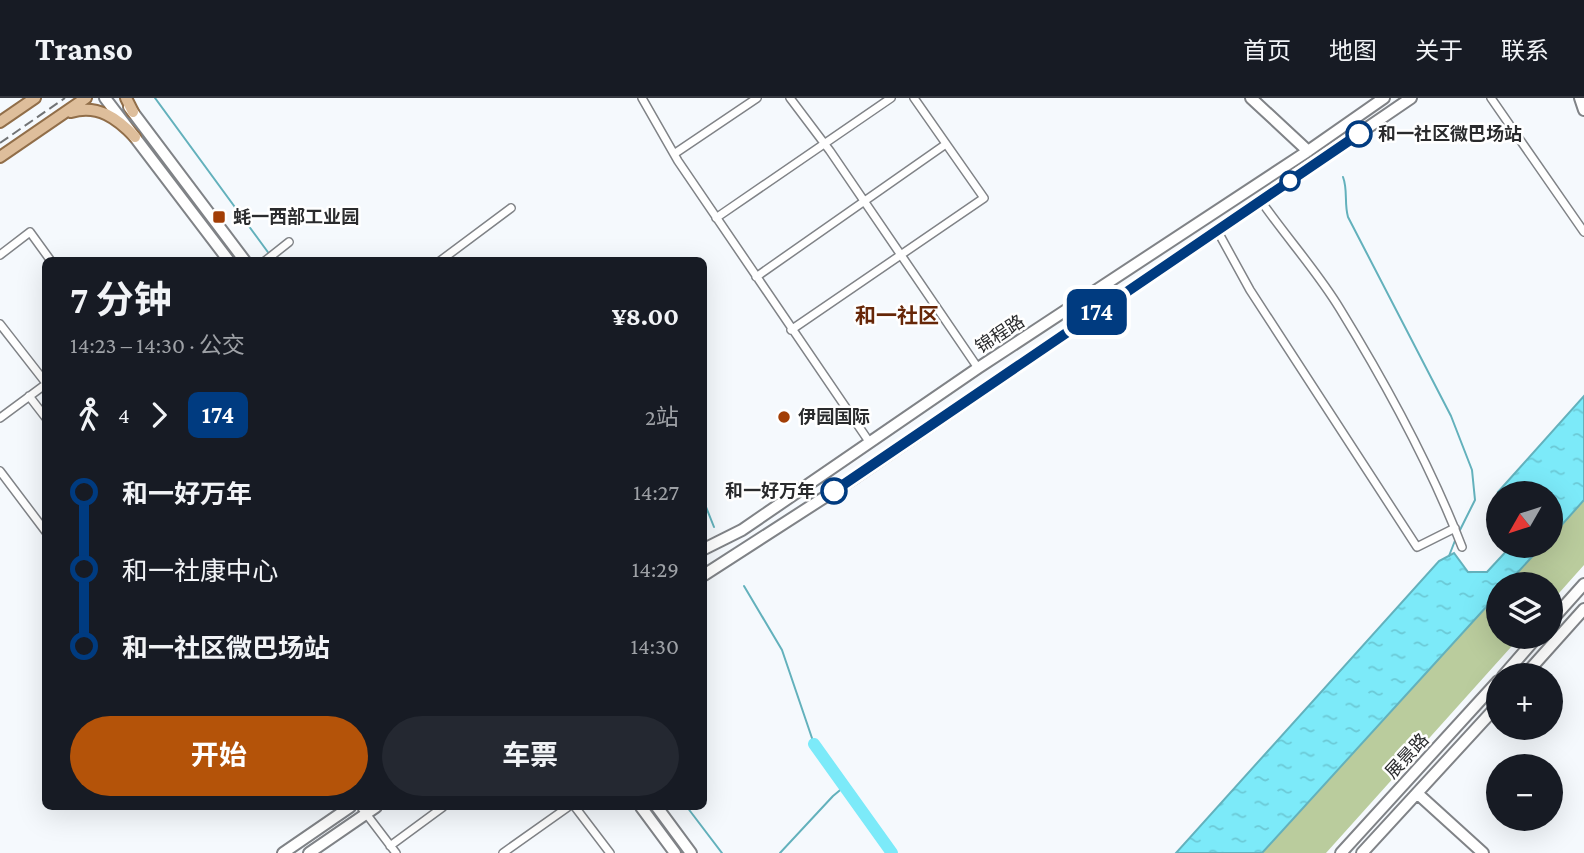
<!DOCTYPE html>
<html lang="zh">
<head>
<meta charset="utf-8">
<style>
	body { margin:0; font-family:"Crimson Pro","Noto Sans SC",serif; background:#242831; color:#f1f3f6; height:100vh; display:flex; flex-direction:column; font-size:26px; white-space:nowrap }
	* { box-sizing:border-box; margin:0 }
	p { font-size:23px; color:#9ea1a6 }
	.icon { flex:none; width:38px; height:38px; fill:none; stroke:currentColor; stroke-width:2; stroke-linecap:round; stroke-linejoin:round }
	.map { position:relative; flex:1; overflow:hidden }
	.details { position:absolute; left:42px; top:159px; width:665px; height:553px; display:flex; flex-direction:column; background:#171b24; border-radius:10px; box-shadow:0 7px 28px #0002 }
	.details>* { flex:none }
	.badge { padding:0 14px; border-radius:10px; font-size:24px; line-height:46px }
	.needle { width:46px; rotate:231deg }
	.controls { position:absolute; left:1486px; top:383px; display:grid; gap:14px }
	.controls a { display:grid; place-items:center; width:77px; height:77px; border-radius:50%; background:#171b24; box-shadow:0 7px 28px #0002; font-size:35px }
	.map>.badge { position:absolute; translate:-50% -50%; box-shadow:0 0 0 4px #fff }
	.legs { display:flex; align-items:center; gap:10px; height:77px; padding:0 28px; font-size:23px }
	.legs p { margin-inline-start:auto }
	.head { display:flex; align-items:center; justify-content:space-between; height:119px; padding:0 28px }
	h1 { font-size:38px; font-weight:700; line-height:52px }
	.button { display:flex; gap:14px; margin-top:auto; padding:14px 28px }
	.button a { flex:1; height:80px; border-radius:42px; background:#b45309; color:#fff; font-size:28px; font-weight:700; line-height:80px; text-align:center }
	.button a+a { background:#242831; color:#f1f3f6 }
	ul { padding:0 28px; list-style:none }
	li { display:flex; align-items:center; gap:24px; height:77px; font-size:26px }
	li i { display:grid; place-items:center; width:10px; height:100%; margin:0 9px; background:currentColor }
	li i::after { content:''; width:18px; height:18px; margin:-9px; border:5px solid; border-radius:50%; background:#171b24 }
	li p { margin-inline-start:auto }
	li:first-child i { background:linear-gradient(#0000 50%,currentColor 0) }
	li:last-child i { background:linear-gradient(currentColor 50%,#0000 0) }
	header { display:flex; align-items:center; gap:42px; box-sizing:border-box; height:98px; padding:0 35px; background:#171b24; border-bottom:2px solid #363941 }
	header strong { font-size:33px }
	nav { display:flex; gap:38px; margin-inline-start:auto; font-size:24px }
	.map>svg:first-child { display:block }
</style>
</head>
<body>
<header>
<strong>Transo</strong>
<nav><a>首页</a><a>地图</a><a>关于</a><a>联系</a></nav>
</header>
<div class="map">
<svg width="1584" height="755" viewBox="0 0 1584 755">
	<defs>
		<pattern id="water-ripples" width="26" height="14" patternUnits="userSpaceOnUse" patternTransform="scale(1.75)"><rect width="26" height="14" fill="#7ceaf9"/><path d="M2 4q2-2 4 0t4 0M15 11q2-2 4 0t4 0" fill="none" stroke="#6bc9d6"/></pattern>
	</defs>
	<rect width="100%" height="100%" fill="#f5f9fd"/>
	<path fill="#bacc9d" d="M1584 402V467L1551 504 1550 486H1507L1542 448H1550L1551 439Z
		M1498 496V539H1520L1326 755H1262Z"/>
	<path fill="url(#water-ripples)" stroke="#63b1bc" stroke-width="2" d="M1584 298V402L1551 439 1550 396H1499L1498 394Z
		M1511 448H1542L1507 486H1498V496L1262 755H1176L1439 463 1454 455 1468 474H1487Z"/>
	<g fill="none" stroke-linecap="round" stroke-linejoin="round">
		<path stroke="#63b1bc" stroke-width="2" d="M155 0 270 157
			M1343 79C1348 92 1344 105 1348 119L1451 318 1472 372 1475 402 1460 432
			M704 404 714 429
			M1449 458 1456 440
			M744 488 782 552 814 646
			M687 709 722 755
			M780 755 833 698 845 688"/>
		<path stroke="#7ceaf9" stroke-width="12" d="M814 646 892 755"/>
		<g stroke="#808387" stroke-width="10">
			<path id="street" d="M642 0 678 63 870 345
				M790 0 830 53 978 270
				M1491 0 1584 134
				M674 56 757 0
				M1261 103C1286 139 1317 173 1340 211 1386 286 1430 366 1462 449
				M716 120 891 0
				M1217 132 1250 192 1417 449 1455 430
				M0 157 30 134 51 163
				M265 163 289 144
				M440 163 511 110
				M756 179 946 46
				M0 226 46 285
				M791 232 984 100 914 0
				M29 298 46 320
				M0 320 46 286
				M0 373 46 434
				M361 709 396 755
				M575 709 610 755
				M390 748 443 709
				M503 755 568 709"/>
		</g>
		<g stroke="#808387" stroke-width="14">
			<path id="secondary" d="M105 0 229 163
				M1251 0 1308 53
				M1580 0 1584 12
				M129 9 245 163
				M704 451 742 432 978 270 1308 53 1384 0
				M704 477 856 379 1411 0
				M1550 524 1584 486
				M1503 578 1537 539
				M1524 578 1584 511
				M1418 696 1483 755
				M641 709 675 755
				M657 709 691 755
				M283 755 350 709
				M309 755 376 709
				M1341 755 1498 583
				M1362 755 1498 607"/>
		</g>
		<g stroke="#916e49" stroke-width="14">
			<path id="primary" d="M126 0 133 14
				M71 14C98 6 117 20 135 39
				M0 24 35 0
				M0 59 86 0"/>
		</g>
		<use href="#street" stroke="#fff" stroke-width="7"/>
		<use href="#secondary" stroke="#fff" stroke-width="10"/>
		<use href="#primary" stroke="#debe9b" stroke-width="10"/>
		<path stroke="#727476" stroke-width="2" stroke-dasharray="10 5" stroke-linecap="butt" d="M0 45 65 0"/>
	</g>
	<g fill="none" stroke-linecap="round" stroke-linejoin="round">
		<g stroke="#fff" stroke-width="16">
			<path id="line-1" d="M834 393 1359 36"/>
		</g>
		<use href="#line-1" stroke="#003b80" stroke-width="10"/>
	</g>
	<g fill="#fff" stroke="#003b80" stroke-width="3.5">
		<circle cx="1359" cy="36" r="12"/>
		<circle cx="1290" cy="83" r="9"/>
		<circle cx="834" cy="393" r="12"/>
	</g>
	<g fill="#a23e06" stroke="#fff" stroke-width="2.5">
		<rect x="212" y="112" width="14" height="14" rx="3.5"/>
		<circle cx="784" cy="319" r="7"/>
	</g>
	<g text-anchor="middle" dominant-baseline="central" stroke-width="5" stroke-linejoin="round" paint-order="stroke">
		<g font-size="18" font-weight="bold" fill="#2a2b2d" stroke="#fff" text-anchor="start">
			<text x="1378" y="36">和一社区微巴场站</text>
			<text x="815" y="393" text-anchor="end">和一好万年</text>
		</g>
		<g font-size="18" font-weight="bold" fill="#2a2b2d" stroke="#fff" text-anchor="start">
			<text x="233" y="119">蚝一西部工业园</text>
			<text x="798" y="319">伊园国际</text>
		</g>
		<g font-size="18" fill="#2a2b2d" stroke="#fff">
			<text transform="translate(1000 236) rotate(-33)">锦程路</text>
			<text transform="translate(1407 658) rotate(-47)">展景路</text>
		</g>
		<g font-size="21" font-weight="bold" fill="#672708" stroke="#fff">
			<text x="897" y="218">和一社区</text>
		</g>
	</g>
</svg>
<div class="controls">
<a><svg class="needle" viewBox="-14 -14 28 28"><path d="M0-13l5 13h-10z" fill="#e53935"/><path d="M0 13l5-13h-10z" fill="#9ea1a6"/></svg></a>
<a><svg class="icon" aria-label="layers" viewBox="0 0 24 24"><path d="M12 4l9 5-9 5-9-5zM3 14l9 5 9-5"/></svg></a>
<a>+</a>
<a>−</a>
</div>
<b class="badge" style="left:1097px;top:214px;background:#003b80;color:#fff">174</b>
<section class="details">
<div class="head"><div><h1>7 分钟</h1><p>14:23 – 14:30 · 公交</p></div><b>¥8.00</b></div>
<div class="legs"><svg class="icon" aria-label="walk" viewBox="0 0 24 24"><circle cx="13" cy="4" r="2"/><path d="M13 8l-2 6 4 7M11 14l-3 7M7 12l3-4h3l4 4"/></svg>4<svg class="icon" aria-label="forward" viewBox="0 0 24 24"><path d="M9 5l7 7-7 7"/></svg><b class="badge" style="background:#003b80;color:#fff">174</b><p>2站</p></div>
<ul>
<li><i style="color:#003b80"></i><b>和一好万年</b><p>14:27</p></li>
<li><i style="color:#003b80"></i><span>和一社康中心</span><p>14:29</p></li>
<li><i style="color:#003b80"></i><b>和一社区微巴场站</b><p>14:30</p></li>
</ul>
<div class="button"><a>开始</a><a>车票</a></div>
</section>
</div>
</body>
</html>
